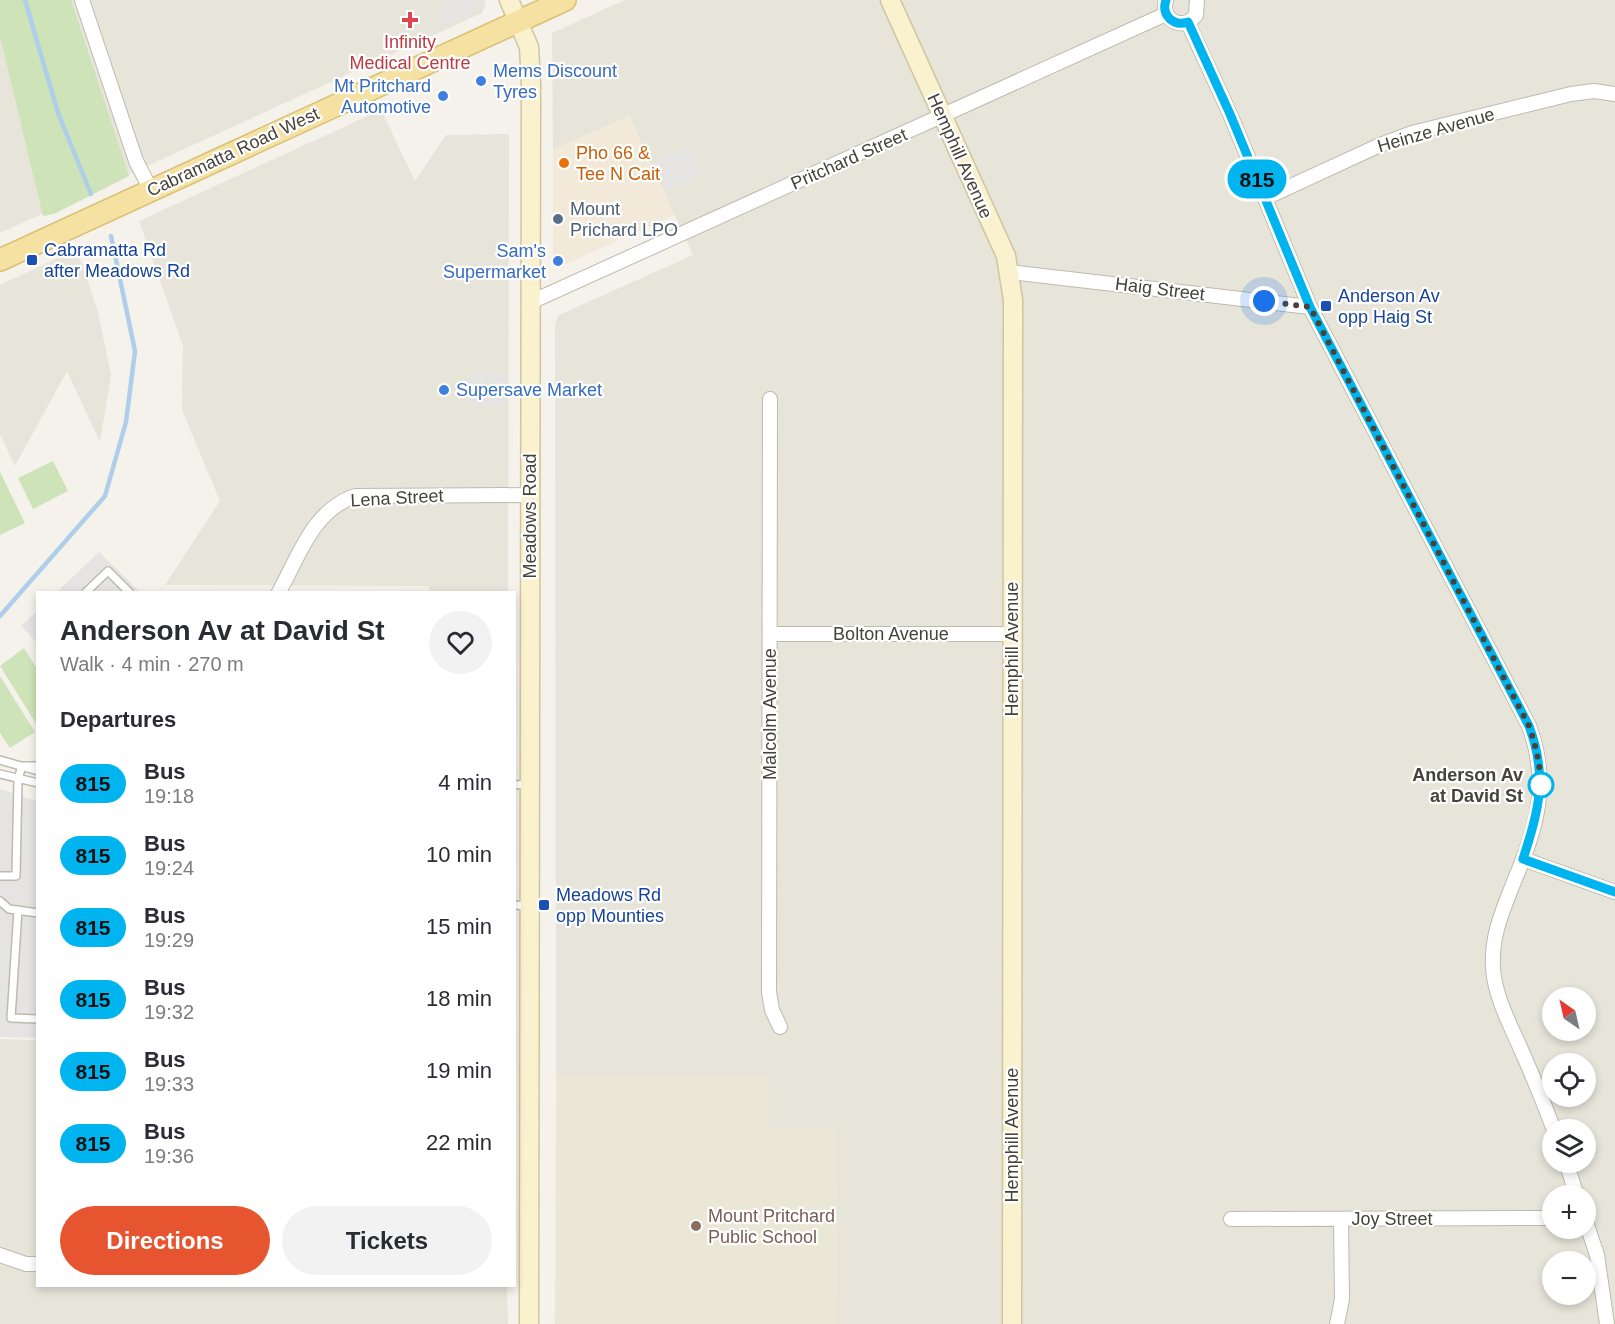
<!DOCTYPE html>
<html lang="en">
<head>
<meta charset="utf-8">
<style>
	body { margin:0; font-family:Helvetica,sans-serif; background:#f2f2f3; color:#2b2b33; height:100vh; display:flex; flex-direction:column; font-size:22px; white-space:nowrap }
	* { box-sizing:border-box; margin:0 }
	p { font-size:20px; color:#7c7c81 }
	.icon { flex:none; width:33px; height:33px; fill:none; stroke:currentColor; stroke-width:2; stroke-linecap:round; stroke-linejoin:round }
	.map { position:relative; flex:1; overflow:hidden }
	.drawer { position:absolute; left:36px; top:591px; width:480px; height:696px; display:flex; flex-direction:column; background:#fff; border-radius:0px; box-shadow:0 3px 9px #0003 }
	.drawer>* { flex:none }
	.badge { padding:0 12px; border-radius:20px; font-size:21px; line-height:39px }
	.needle { width:39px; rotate:326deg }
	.fabs { position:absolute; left:1542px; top:987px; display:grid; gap:12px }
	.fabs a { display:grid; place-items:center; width:54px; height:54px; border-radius:50%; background:#fff; box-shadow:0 3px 9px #0003; font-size:30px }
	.you { position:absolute; width:30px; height:30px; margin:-15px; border:4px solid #fff; border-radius:50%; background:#1a73e8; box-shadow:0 0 0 9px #1a73e833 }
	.map>.badge { position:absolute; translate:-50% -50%; box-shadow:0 0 0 3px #fff }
	h2 { padding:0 24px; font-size:22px; line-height:54px }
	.round { display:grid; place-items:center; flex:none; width:63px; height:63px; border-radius:32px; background:#f2f2f3 }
	.headline { display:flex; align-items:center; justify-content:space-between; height:102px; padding:0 24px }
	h1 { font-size:28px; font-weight:600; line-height:45px }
	.cta { display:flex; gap:12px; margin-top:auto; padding:12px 24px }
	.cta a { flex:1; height:69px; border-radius:36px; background:#e65430; color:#fff; font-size:24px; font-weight:600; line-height:69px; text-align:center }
	.cta a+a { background:#f2f2f3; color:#2b2b33 }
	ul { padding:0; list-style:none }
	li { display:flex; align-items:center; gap:18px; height:72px; padding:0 24px }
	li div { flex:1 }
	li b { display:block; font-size:22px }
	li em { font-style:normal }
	li .badge { min-width:66px; font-weight:700; text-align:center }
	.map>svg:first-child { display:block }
</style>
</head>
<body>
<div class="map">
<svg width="1615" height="1324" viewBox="0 0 1615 1324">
	<rect width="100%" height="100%" fill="#f4f2eb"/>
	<path fill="#e7e4d9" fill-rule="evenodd" d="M0 0H484L486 2 482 13 0 233Z
		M625 0H1615V1324H837L836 1128 766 1127 768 1076H556L555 323 559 315 693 255 629 116 553 150 552 33ZM1552 998H1586V1030H1552ZM1552 1064H1586V1096H1552ZM1552 1130H1586V1162H1552ZM1552 1196H1586V1228H1552ZM1552 1262H1586V1294H1552Z
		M381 110 415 181 446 135 509 134 508 592H429V586L165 585 220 501 182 410 183 346 139 221Z
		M77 249 98 312 111 375 100 442 67 371 15 466 0 434V285Z
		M0 1039 37 1040 38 1286H507L508 1324H0Z"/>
	<path fill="#f3e9d9" d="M629 116 675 215 557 268 553 264V150Z"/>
	<path fill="#ebe7d6" d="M556 1076H768L767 1127H836L837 1324H555Z"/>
	<path fill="#cee4b8" d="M0 0H71L129 176 54 214 43 216 0 36Z
		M53 461 68 491 33 509 18 478Z
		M0 472 25 523 0 535Z
		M24 648 37 669V725L0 666Z
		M0 676 35 732 10 748 0 733Z"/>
	<path fill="#e6e4e2" d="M449 0H477L479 6 473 10 474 12 446 25 439 11 446 8Z
		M690 147 702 174 666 190 653 162Z
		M467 373H508V406L467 405Z
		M99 552 140 592H57Z
		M37 611V643L21 626Z
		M0 789 37 801 38 1038 0 1037Z"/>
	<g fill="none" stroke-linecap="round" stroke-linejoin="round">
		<path stroke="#aeceea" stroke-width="4.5" d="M25 0 58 113 91 194
			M0 616 105 496 126 422 135 351 111 236"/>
		<g stroke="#bfbaae" stroke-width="10">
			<path id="lane" d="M86 592 108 571 129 592
				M0 760 38 771
				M0 774 38 783
				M514 785 529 784
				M0 876H16L18 779 22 766H38
				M0 901 9 909 38 913
				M514 905 529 906
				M18 910 11 1018 38 1019"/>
		</g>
		<g stroke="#bfbaae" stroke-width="16">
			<path id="street" d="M82 0 136 161 151 190
				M1166 0C1160 20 1183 32 1196 15L1197 0
				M1188 23 1230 114 1310 307 1529 726C1551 785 1536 829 1513 884 1502 912 1491 937 1493 968 1495 998 1511 1026 1523 1054 1534 1079 1544 1104 1554 1130
				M1265 198 1380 145 1412 133 1571 94 1594 91 1615 94
				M1010 272 1310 307
				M531 302 1166 14
				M770 399 769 992 772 1010 780 1027
				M279 592C299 556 313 510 355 496L530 495
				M770 634H1012
				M1523 859 1615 892
				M1566 1162 1577 1196
				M1231 1219 1552 1218
				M1586 1222 1597 1255 1607 1324
				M0 1255 26 1264H38
				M1337 1324 1342 1299 1341 1220"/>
		</g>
		<g stroke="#cfc59f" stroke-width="21">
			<path id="secondary" d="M509 0 529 47 531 84 529 1324
				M890 0 1006 256 1013 300 1012 1324"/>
		</g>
		<g stroke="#d9c074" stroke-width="24">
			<path id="primary" d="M0 260 565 0"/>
		</g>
		<use href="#lane" stroke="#fff" stroke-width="7"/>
		<use href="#street" stroke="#fff" stroke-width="14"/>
		<use href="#secondary" stroke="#faf1cf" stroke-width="18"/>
		<use href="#primary" stroke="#f5e2a3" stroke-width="21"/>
	</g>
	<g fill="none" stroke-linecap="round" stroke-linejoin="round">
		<g stroke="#fff" stroke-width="14">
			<path id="line" d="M1166 0C1161 15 1173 27 1188 22L1230 114 1310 307 1529 726C1548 777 1539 809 1523 859L1615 892"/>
		</g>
		<use href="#line" stroke="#00b5ef" stroke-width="9"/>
		<path stroke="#474339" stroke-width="6" stroke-dasharray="0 10.8" d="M1264 301 1310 307 1529 726C1537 749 1541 769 1541 794V785"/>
	</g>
	<path fill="#e0444e" stroke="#fff" stroke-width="2" d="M407 11h6v6h6v6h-6v6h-6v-6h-6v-6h6z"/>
	<g fill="#3f7fe0" stroke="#fff" stroke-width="2">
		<circle cx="481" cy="81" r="6"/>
		<circle cx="443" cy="96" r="6"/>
		<circle cx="558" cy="261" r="6"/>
		<circle cx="444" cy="390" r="6"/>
	</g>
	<circle fill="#e8710a" stroke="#fff" stroke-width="2" cx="564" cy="163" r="6"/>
	<circle fill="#5c6f8a" stroke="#fff" stroke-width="2" cx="558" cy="219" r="6"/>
	<g fill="#1a4fb4" stroke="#fff" stroke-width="2">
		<rect x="26" y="254" width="12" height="12" rx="3"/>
		<rect x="1320" y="300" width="12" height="12" rx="3"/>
		<rect x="538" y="899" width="12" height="12" rx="3"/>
	</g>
	<circle fill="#fff" stroke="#00b5ef" stroke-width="3" cx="1541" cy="785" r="12"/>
	<circle fill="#8d6e63" stroke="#fff" stroke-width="2" cx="696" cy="1226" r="6"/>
	<g text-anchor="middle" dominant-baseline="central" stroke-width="4.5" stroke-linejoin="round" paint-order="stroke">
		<g font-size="18" fill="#be3a42" stroke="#fff">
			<text x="410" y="42">Infinity<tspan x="410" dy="21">Medical Centre</tspan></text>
		</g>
		<g font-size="18" fill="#366cbe" stroke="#fff" text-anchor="start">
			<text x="493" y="71">Mems Discount<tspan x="493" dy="21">Tyres</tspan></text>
			<text x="431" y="86" text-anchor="end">Mt Pritchard<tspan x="431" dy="21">Automotive</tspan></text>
			<text x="546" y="251" text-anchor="end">Sam's<tspan x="546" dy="21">Supermarket</tspan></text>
			<text x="456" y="390">Supersave Market</text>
		</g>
		<g font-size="18" fill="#474339" stroke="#fff">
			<text transform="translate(1436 130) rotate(-16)">Heinze Avenue</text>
			<text transform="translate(233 152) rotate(-25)">Cabramatta Road West</text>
			<text transform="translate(960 156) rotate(66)">Hemphill Avenue</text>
			<text transform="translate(849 159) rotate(-24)">Pritchard Street</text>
			<text transform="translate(1160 289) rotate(7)">Haig Street</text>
			<text transform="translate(397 498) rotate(-3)">Lena Street</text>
			<text transform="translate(530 516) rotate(-90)">Meadows Road</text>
			<text x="891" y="634">Bolton Avenue</text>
			<text transform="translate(1012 649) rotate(-90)">Hemphill Avenue</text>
			<text transform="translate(770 714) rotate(-90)">Malcolm Avenue</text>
			<text transform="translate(1012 1135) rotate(-90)">Hemphill Avenue</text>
			<text x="1392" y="1219">Joy Street</text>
		</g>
		<g font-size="18" fill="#c56008" stroke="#fff" text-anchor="start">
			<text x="576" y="153">Pho 66 &amp;<tspan x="576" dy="21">Tee N Cait</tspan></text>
		</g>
		<g font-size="18" fill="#4e5e75" stroke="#fff" text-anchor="start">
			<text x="570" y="209">Mount<tspan x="570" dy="21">Prichard LPO</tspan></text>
		</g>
		<g font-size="18" fill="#164399" stroke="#fff" text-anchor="start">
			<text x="44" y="250">Cabramatta Rd<tspan x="44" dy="21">after Meadows Rd</tspan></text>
			<text x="1338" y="296">Anderson Av<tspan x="1338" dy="21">opp Haig St</tspan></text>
			<text x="556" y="895">Meadows Rd<tspan x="556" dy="21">opp Mounties</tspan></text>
		</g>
		<g font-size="18" font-weight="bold" fill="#474339" stroke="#fff" text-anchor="end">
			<text x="1523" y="775">Anderson Av<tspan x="1523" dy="21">at David St</tspan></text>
		</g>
		<g font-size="18" fill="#785e54" stroke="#fff" text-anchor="start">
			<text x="708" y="1216">Mount Pritchard<tspan x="708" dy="21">Public School</tspan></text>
		</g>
	</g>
</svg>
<div class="fabs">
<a><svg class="needle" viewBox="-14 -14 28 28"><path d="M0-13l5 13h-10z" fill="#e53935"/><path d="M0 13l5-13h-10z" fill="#7c7c81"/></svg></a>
<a><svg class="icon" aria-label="locate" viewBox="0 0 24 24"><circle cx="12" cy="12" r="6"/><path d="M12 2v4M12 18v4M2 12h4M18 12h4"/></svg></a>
<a><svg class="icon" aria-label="layers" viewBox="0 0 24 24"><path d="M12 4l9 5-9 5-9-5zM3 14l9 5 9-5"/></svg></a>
<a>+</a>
<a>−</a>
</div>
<div class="you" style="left:1264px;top:301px"></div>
<b class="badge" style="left:1257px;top:179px;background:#00b5ef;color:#111">815</b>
<section class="drawer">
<div class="headline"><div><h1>Anderson Av at David St</h1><p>Walk · 4 min · 270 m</p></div><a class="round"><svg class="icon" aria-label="heart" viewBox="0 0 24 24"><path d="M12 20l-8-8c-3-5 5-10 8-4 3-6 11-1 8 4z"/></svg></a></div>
<h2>Departures</h2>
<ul>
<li><span class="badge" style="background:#00b5ef;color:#111">815</span><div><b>Bus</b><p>19:18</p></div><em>4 min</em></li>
<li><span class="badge" style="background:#00b5ef;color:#111">815</span><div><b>Bus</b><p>19:24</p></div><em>10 min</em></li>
<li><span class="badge" style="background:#00b5ef;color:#111">815</span><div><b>Bus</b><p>19:29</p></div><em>15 min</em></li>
<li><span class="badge" style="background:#00b5ef;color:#111">815</span><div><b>Bus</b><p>19:32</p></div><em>18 min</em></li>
<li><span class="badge" style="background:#00b5ef;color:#111">815</span><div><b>Bus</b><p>19:33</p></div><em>19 min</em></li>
<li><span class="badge" style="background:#00b5ef;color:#111">815</span><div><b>Bus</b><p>19:36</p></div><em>22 min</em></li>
</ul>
<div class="cta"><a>Directions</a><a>Tickets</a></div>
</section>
</div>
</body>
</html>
